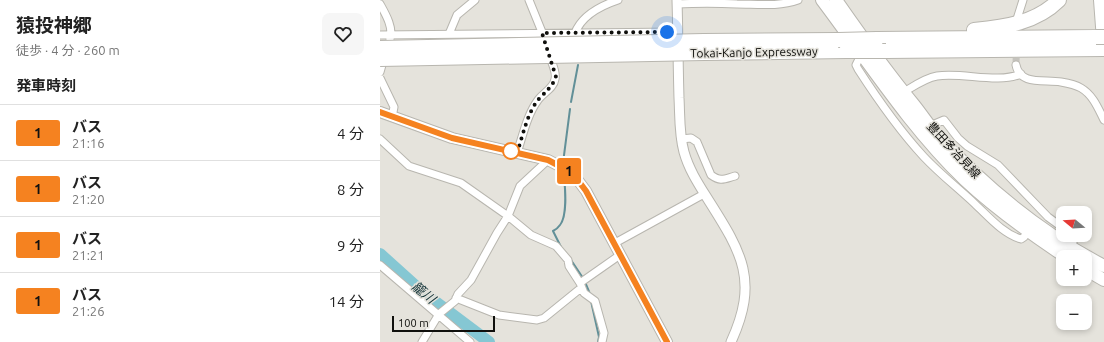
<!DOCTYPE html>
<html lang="ja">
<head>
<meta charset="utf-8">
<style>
	body { margin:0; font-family:Ubuntu,"Noto Sans JP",sans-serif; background:#f6f6f6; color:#222; height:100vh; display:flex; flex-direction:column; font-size:15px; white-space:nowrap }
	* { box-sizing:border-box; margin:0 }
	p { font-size:13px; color:#767676 }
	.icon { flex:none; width:22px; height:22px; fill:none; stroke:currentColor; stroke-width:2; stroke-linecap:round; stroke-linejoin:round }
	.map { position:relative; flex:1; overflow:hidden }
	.sheet { display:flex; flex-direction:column; background:#fff; width:380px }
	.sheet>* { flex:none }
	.badge { padding:0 8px; border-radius:3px; font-size:14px; line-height:26px }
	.needle { width:26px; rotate:288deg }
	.tools { position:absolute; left:676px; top:206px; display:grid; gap:8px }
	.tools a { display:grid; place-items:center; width:36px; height:36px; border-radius:8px; background:#fff; box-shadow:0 2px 6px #0003; font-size:20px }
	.scale { position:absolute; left:12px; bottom:10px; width:103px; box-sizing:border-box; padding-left:4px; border:2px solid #10100d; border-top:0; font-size:11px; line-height:14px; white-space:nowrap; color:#10100d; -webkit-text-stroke:3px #e5e3dc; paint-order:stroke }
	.you { position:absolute; width:20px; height:20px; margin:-10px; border:3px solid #fff; border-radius:50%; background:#1a73e8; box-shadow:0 0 0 6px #1a73e833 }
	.map>.badge { position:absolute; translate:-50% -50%; box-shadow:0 0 0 2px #fff }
	h2 { padding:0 16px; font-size:15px; line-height:36px }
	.round { display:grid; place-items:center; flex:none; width:42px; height:42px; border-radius:8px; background:#f6f6f6 }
	.summary { display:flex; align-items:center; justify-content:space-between; height:68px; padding:0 16px }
	h1 { font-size:19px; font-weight:700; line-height:30px }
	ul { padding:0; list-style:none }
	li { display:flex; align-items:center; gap:12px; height:56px; padding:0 16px; border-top:1px solid #e0e0e0 }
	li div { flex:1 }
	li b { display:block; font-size:15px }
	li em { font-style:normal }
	li .badge { min-width:44px; font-weight:700; text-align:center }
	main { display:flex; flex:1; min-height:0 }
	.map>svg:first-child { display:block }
</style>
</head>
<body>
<main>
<section class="sheet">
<div class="summary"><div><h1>猿投神郷</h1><p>徒歩 · 4 分 · 260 m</p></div><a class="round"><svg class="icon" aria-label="heart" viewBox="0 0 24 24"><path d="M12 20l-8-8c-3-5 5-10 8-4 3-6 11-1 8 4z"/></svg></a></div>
<h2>発車時刻</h2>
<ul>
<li><span class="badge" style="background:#f58220;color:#111">1</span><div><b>バス</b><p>21:16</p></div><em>4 分</em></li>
<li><span class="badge" style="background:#f58220;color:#111">1</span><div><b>バス</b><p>21:20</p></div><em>8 分</em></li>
<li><span class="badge" style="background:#f58220;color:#111">1</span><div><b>バス</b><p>21:21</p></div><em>9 分</em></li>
<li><span class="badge" style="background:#f58220;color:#111">1</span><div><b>バス</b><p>21:26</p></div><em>14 分</em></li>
</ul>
</section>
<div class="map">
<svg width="724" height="342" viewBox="0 0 724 342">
	<rect width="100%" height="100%" fill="#e5e3dc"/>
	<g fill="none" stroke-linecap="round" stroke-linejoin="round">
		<path stroke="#629098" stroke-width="2" d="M191 102 198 65
			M183 163 190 109
			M181 247 173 231C175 230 178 228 180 225 188 215 185 187 184 175
			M191 260 203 278
			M205 282 210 294
			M211 301 219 337 218 342"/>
		<path stroke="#85c7d3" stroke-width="12" d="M0 254 41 291 109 342"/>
		<path stroke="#c5c3bd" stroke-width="7" stroke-dasharray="7 3.5" stroke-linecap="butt" d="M636 65 637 21"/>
		<g stroke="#b8b6af" stroke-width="9">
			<path id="minor" d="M149 0 164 37
				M0 4C5 13 14 28 10 39
				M297 4C317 3 337 3 357 4 376 4 399 7 418 0
				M637 19 643 0
				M195 33C202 15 220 6 238 0
				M69 34 77 15 95 0
				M0 35 297 32
				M484 57 478 61 476 65 478 69C498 100 519 130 544 157 560 174 578 188 595 204 608 216 623 234 641 239L644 237 648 232
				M636 65C640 86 665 79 681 82 687 83 696 85 701 88 713 95 718 108 724 120
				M0 72 4 58
				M0 78 14 107 12 117
				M524 92C534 86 545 78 557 76 583 72 617 84 641 74
				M550 126 564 120 578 138 587 146 618 165 668 217 683 228
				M0 139 29 166 81 183 128 216 151 235 176 246 188 260 189 266 200 283 204 293 215 301 224 333 222 342
				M301 139 311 138 317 142 331 175C341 182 344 179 355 176
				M137 153C143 135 147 115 158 100 163 93 174 88 175 79 177 72 171 61 169 55
				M235 243 324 194
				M691 248 694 239 693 235
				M0 265 90 342
				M200 283 240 255
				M76 298 119 315 157 320 164 318 201 288
				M42 342 59 314 75 301 78 294 91 280 117 233 128 216 140 186 168 160"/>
		</g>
		<g stroke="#b8b6af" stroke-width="11">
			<path id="tertiary" d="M297 0C298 33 298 65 299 98 300 116 299 134 304 152 309 170 319 185 329 201 362 253 379 281 351 342"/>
		</g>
		<g stroke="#b8b6af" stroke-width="12">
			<path id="secondary" d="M0 112 72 138 168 160 189 171 197 179 206 191 287 342"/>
		</g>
		<g stroke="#b8b6af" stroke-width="14">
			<path id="primary" d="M442 0C488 61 530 127 585 180 616 209 651 234 686 257
				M456 0C481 36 506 71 534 105 542 115 549 126 558 136 606 188 661 233 724 266
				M705 269 724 280"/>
		</g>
		<g stroke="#b8b6af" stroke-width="16">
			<path id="motorway" d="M721 0 724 40
				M594 30C625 27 656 23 679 0
				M497 39 716 37
				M324 41 458 40
				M506 51 724 49
				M324 53 466 51"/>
		</g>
		<use href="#minor" stroke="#fff" stroke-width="7"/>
		<use href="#tertiary" stroke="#fff" stroke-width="9"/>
		<use href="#secondary" stroke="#fff" stroke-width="10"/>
		<use href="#primary" stroke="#fff" stroke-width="12"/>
		<use href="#motorway" stroke="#fff" stroke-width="14"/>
		<g stroke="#b8b6af" stroke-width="16" stroke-linecap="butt">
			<path id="motorway-bridge" d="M716 37H724
				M458 40 497 39
				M0 48 324 41
				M466 51H506
				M0 59 324 53"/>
		</g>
		<use href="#motorway-bridge" stroke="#fff" stroke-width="14"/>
	</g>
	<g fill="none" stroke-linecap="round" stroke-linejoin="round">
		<g stroke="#fff" stroke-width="9">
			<path id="line" d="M0 112 72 138 168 160 189 171 197 179 206 191 287 342"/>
		</g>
		<use href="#line" stroke="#f58220" stroke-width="6"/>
		<path stroke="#10100d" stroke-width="4" stroke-dasharray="0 7.2" d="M131 151 137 153C143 135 147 114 158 100 165 92 172 87 176 77L162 33 287 32"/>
	</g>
	<circle fill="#fff" stroke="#f58220" stroke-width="2" cx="131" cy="151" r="8"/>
	<g text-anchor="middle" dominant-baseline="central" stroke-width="3" stroke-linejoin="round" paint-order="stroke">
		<g font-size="12" fill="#10100d" stroke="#e5e3dc">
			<text transform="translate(374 52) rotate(-1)">Tokai-Kanjo Expressway</text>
			<text transform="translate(574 150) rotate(47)">豊田多治見線</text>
		</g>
		<g font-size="13" font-style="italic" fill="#123338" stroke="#e5e3dc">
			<text transform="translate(44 292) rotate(39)">籠川</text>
		</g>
	</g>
</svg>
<div class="tools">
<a><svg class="needle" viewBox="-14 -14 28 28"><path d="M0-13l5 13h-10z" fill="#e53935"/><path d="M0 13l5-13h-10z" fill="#767676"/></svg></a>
<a>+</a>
<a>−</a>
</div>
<div class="scale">100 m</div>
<div class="you" style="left:287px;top:32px"></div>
<b class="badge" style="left:189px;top:171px;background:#f58220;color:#111">1</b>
</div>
</main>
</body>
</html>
